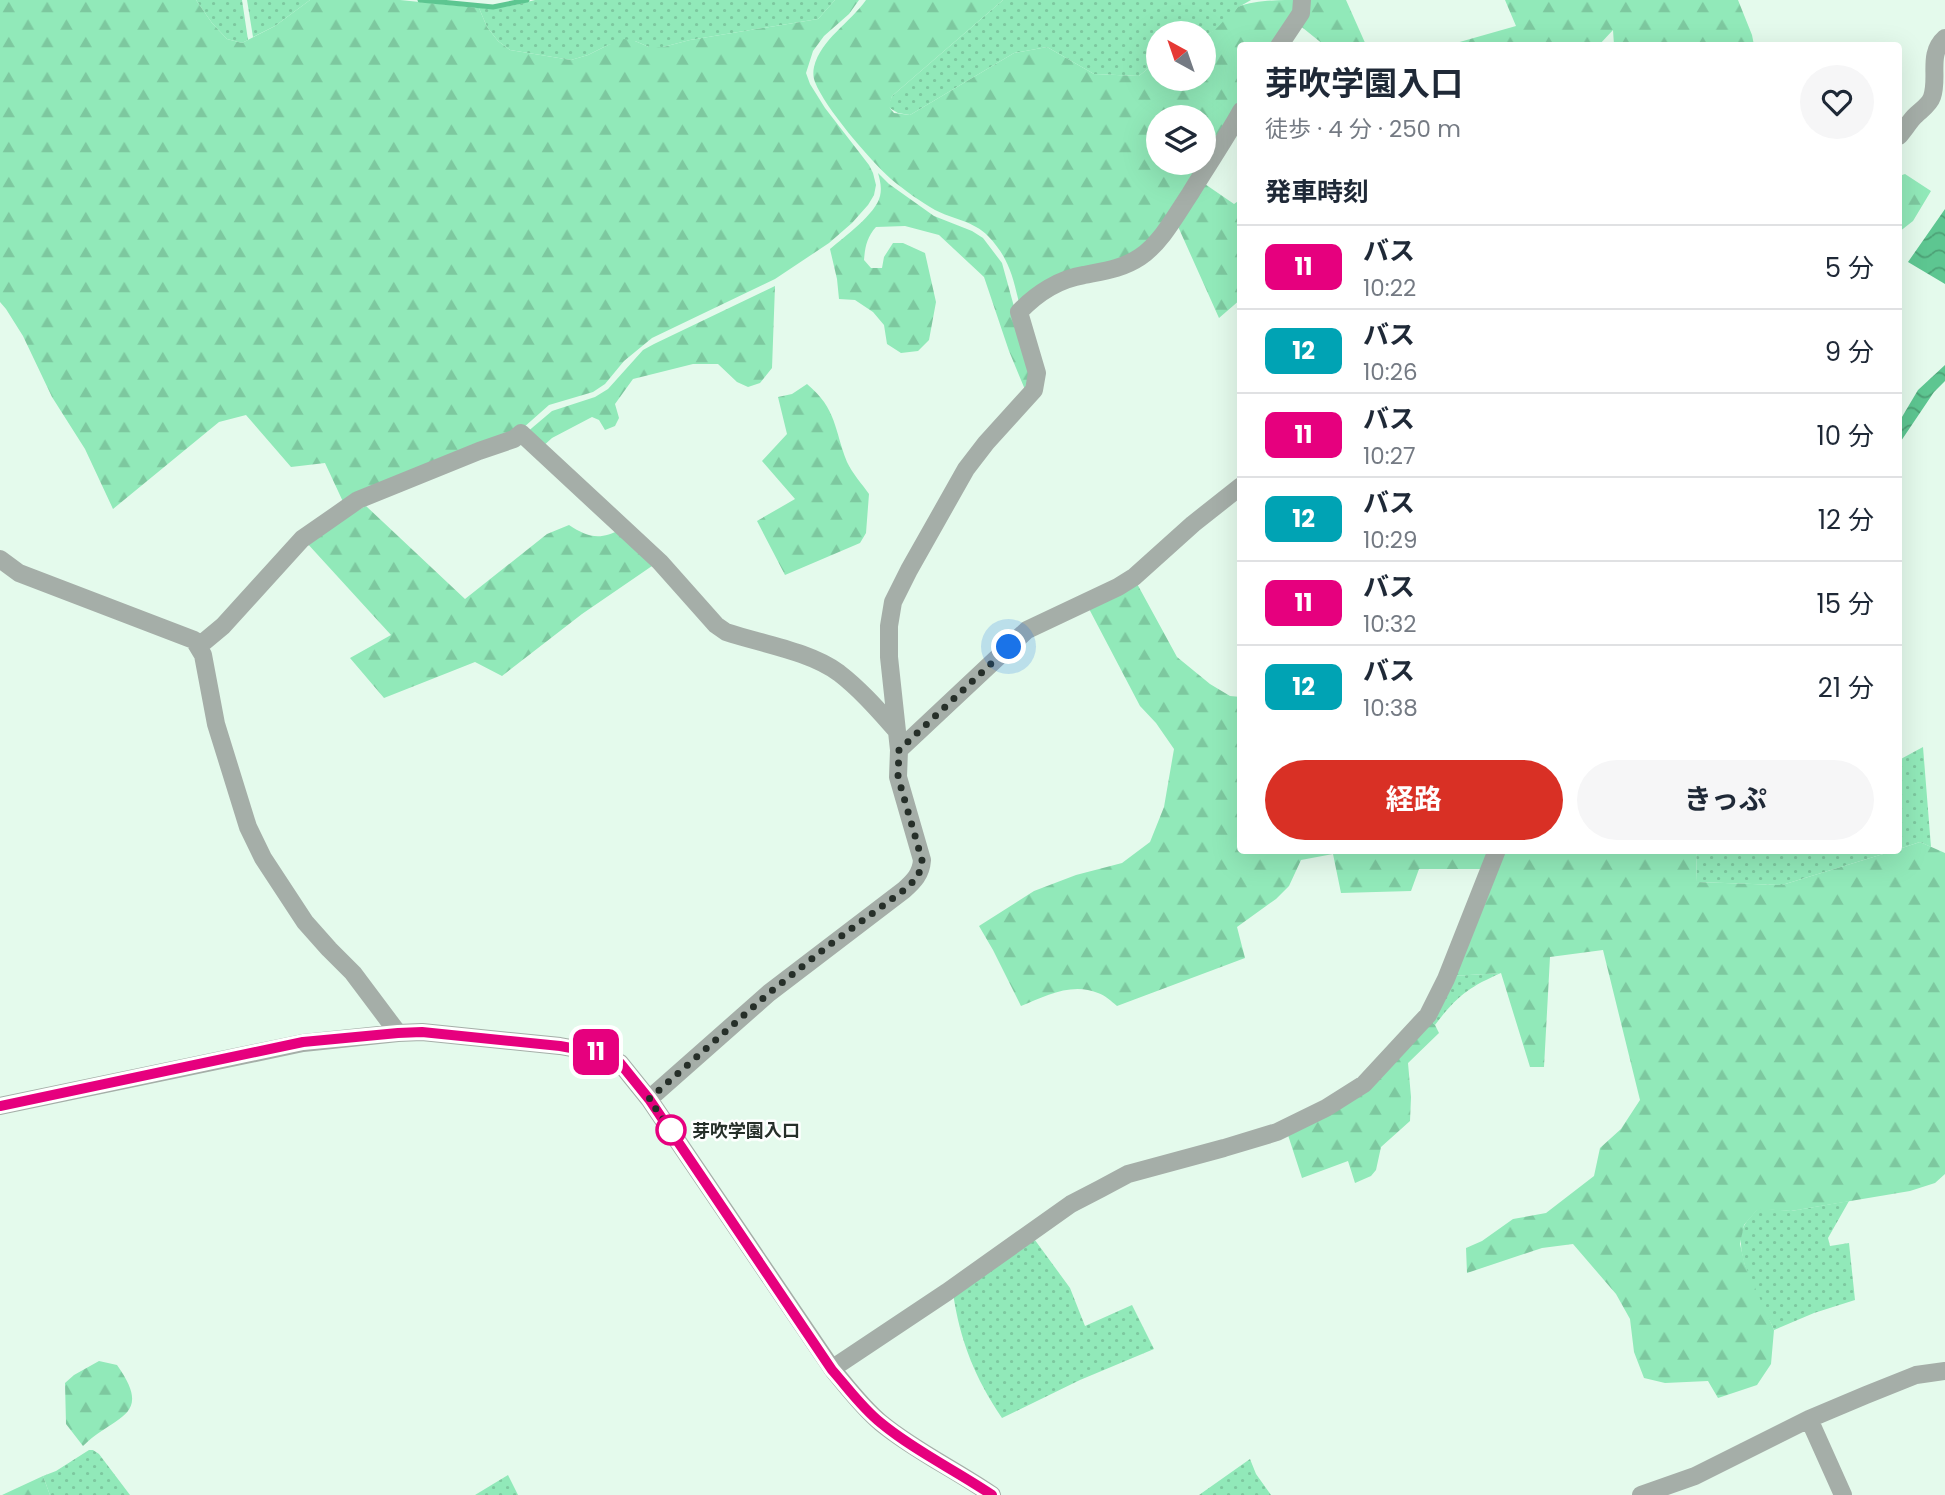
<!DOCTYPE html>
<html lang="ja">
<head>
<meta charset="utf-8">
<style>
	body { margin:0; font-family:Poppins,"Noto Sans JP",sans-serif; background:#f6f6f7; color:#1f2937; height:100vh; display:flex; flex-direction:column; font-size:26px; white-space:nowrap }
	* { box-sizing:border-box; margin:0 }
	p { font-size:23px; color:#747a83 }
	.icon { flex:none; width:38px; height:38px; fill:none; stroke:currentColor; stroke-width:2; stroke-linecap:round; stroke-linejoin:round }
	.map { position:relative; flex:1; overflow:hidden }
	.sheet { position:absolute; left:1237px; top:42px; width:665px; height:812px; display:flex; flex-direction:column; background:#fff; border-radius:7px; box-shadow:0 7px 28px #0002 }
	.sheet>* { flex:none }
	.badge { padding:0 14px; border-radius:10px; font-size:24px; line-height:46px }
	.needle { width:46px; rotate:320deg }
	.buttons { position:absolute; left:1146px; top:21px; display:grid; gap:14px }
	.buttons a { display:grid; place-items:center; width:70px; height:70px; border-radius:50%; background:#fff; box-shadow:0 7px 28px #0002; font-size:35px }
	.you { position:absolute; width:35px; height:35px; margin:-18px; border:5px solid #fff; border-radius:50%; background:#1a73e8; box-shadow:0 0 0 10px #1a73e833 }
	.map>.badge { position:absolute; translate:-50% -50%; box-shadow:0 0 0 4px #fff }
	h2 { padding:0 28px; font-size:26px; line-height:63px }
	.round { display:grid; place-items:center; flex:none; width:74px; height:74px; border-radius:37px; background:#f6f6f7 }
	.overview { display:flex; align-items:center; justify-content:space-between; height:119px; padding:0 28px }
	h1 { font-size:33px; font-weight:700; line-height:52px }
	.action { display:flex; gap:14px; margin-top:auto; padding:14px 28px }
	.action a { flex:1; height:80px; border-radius:42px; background:#d93025; color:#fff; font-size:28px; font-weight:700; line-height:80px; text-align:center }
	.action a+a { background:#f6f6f7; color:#1f2937 }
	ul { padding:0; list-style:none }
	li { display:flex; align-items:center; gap:21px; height:84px; padding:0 28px; border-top:2px solid #e0e1e3 }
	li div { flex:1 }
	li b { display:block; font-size:26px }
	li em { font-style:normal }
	li .badge { min-width:77px; font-weight:700; text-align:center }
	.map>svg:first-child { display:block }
</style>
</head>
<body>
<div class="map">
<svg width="1945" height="1495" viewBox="0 0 1945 1495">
	<defs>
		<pattern id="grass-dots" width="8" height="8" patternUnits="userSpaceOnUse" patternTransform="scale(1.75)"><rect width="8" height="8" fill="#91e9b9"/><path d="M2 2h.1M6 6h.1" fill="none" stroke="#7dc89f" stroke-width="1.8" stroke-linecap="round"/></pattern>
		<pattern id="forest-firs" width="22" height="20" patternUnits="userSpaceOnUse" patternTransform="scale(1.75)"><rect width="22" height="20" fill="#91e9b9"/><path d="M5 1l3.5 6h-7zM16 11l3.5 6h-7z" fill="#7dc89f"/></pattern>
		<pattern id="water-waves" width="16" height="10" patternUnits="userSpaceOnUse" patternTransform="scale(1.75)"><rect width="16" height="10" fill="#5dc691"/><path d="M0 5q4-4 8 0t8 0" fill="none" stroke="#4da176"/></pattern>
	</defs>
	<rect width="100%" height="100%" fill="#e4faec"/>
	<path fill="url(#grass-dots)" d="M196 0H242L248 40 242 43 227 39 212 23Z
		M247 0H310L275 26 253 37Z
		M535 0H835L818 19 690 40 663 47H649L635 41 608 45 588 55 571 60 510 50 498 41 487 27 479 8C499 9 516 5 535 0Z
		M1003 0H1251L1237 8 1216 30 1204 36V33H1158V60L1139 76 1094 74 1047 47 1014 53 910 115 898 113 888 107 892 96Z
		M1923 747 1931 847 1920 842 1899 849V760Z
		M1696 851H1893L1782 885 1697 882Z
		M1501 973C1469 987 1457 996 1435 1025L1428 1019 1453 976Z
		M1849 1201 1828 1238 1830 1246 1849 1243 1855 1300 1814 1313 1774 1330C1762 1303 1731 1255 1744 1226 1747 1220 1754 1214 1758 1208L1791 1211Z
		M1032 1236 1070 1288 1085 1326 1132 1305 1154 1349 1080 1380 1002 1418C975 1378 960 1341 953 1293Z
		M89 1450H93L99 1454 130 1495H50L43 1476 56 1471Z
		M1250 1459 1256 1474 1271 1495H1199Z
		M508 1475 518 1495H475Z"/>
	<path fill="url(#forest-firs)" fill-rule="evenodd" d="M0 0H196L212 23 227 39 242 43 275 26 310 0H400L479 8 487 27 498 41 510 50 571 60 588 55 608 45 624 39 635 41 649 47H663L690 40 818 19 835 0H859L849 14 824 36 813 51 806 73 810 84 825 108 869 165 873 173 876 185 874 195 868 205 852 223 829 243 775 279 652 338 624 361 605 384 593 392 549 405 523 428 345 506 325 463 291 467 246 415 219 422 113 509 85 449 52 397 23 336 6 309 0 302Z
		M866 0H1003L892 96 889 107 894 113 910 115 1014 53 1047 47 1094 74 1139 76 1158 60V79H1204V36C1222 28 1224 17 1238 7 1255 0 1279 0 1299 0L1275 45 1241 46V102L1173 215 1146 248 1020 307C1013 278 1010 259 988 236 974 221 952 219 935 210 921 202 904 190 891 179 870 160 825 108 815 82 813 77 813 72 814 67 821 39 850 23 866 0ZM1158 117H1204V163H1158Z
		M1306 0H1346L1366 45H1324L1298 24Z
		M1505 0H1738L1752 35 1754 45H1614L1613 30 1599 45H1449L1516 26Z
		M878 173 889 184 934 216 972 231 983 238 1002 263 1032 372 1026 392 1009 351 984 277 939 235 905 226 876 227C867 237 865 247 864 260L871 268H882L884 257 893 243H903L925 253 936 302 929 340 918 351 901 353 887 344 884 325 873 312 855 300 839 299 837 279 830 249C844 237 876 214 880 196 882 188 880 180 878 173Z
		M1905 174 1931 191 1913 221 1899 232V176Z
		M1202 182 1234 204 1241 199V299L1219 318 1176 222Z
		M775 286 772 368 760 383 748 387 737 382 718 364H693L633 379 615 404 619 418 615 426 605 430 599 420 592 417 552 438 541 448 526 433 552 411 595 397 608 389 643 350 654 344Z
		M807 384C837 409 834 429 847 462 852 473 862 484 869 494L866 533 860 543 785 575 757 521 795 499 762 461 787 434 778 397 792 394Z
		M366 506 465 599 547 534 569 525C587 537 600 541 621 529L652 566 582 614 502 676 475 662 384 698 350 658 391 635 306 542 328 526Z
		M1135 580 1177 657 1210 684 1230 696 1241 697V850L1495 851 1486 869H1419L1411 891 1341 893 1333 854 1301 860 1289 886 1276 899 1237 927 1245 958 1117 1006C1111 1001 1105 995 1098 993 1072 982 1045 996 1021 1006L993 950 979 926 1034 891 1076 875 1122 863 1150 842 1164 807 1174 749 1156 723 1140 706 1087 605Z
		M1920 842 1945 853V1174L1935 1183 1910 1191 1791 1211 1758 1209 1744 1225 1740 1244 1745 1265 1774 1330 1771 1364 1757 1385 1718 1398 1708 1381 1665 1383 1644 1378 1634 1352 1630 1319 1616 1294 1573 1244 1542 1248 1467 1273 1466 1248 1482 1241 1513 1219 1546 1213 1594 1176 1600 1148 1621 1129 1640 1100 1603 950 1550 957 1544 1067H1530L1501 973 1453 976 1501 851H1696L1697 882 1782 885 1893 851 1899 850V849Z
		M1428 1019 1435 1025 1439 1033 1408 1063 1411 1097 1410 1121 1381 1147 1376 1170 1371 1176 1355 1183 1348 1161 1302 1178 1287 1132 1325 1114Z
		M99 1361 117 1365C155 1418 113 1415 83 1446L66 1424 65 1383 74 1375Z
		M43 1476 50 1495H2Z"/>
	<path fill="url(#water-waves)" d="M1945 209V284L1908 262Z
		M1945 365V381L1934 392 1899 444V422L1918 390Z"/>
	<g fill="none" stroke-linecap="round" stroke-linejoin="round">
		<path stroke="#5dc691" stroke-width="5" d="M420 0 493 7 527 0"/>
		<path stroke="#a5aea8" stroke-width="18" d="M1279 46 1301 13 1302 0
			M1899 136C1904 130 1908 124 1913 118 1919 111 1929 106 1932 97 1939 77 1927 54 1945 38
			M0 559 19 573 194 640 203 655 216 724 248 827 263 858 305 922 329 949 353 973 398 1033
			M199 646 223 626 302 539 358 500 479 451 514 439 521 433 660 562 716 625 726 632C762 644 809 651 839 673 861 690 879 711 897 731
			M899 750 1027 630 1118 587 1134 577 1193 524 1241 486
			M649 1099 769 993 904 890C914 881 921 874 922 860L898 777 899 750 889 657V626L893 602 909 570 966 469 986 443 1034 390 1037 373 1019 312C1036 294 1059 279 1084 275 1104 271 1122 269 1140 257 1161 243 1176 215 1190 194 1207 166 1225 140 1241 111
			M0 1106 303 1043 398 1033 422 1032 560 1046 599 1053 620 1063 649 1099 833 1370C848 1388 863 1408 881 1423 915 1451 956 1470 992 1495
			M833 1370 839 1364 947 1292 1071 1204 1100 1189 1128 1174 1224 1148 1277 1132 1326 1108 1364 1084 1428 1015 1446 979 1497 850
			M1809 1419 1843 1495
			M1641 1495 1695 1476 1809 1419 1866 1395 1916 1375 1945 1371"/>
	</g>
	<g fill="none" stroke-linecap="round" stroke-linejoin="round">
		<g stroke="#fff" stroke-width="16">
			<path id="line" d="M0 1106 303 1042 398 1033 422 1032 560 1046 599 1053 620 1063 649 1099 832 1370C848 1388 862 1408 881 1423 915 1451 955 1470 992 1495"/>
		</g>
		<use href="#line" stroke="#e6007e" stroke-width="10"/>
		<path stroke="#262f29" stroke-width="7" stroke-dasharray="0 12.6" d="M671 1130 674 1135 649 1099 769 993 828 946 904 890 917 878 921 868 922 860 898 777 899 750 1009 647"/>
	</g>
	<circle fill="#fff" stroke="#e6007e" stroke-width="3.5" cx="671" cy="1130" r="14"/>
	<g text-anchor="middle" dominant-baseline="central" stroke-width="5" stroke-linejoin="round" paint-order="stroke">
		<g font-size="18" font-weight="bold" fill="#262f29" stroke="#fff" text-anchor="start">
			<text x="692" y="1130">芽吹学園入口</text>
		</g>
	</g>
</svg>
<div class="buttons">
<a><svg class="needle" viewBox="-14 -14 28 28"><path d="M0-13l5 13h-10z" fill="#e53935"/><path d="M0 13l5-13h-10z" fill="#747a83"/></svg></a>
<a><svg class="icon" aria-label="layers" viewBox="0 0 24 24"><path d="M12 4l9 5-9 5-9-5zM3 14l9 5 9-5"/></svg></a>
</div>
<div class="you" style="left:1009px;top:647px"></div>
<b class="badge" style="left:596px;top:1052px;background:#e6007e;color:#fff">11</b>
<section class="sheet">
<div class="overview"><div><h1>芽吹学園入口</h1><p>徒歩 · 4 分 · 250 m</p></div><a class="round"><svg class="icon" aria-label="heart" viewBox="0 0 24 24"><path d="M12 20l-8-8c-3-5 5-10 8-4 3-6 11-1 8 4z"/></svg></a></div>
<h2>発車時刻</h2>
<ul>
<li><span class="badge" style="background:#e6007e;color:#fff">11</span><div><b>バス</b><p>10:22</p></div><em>5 分</em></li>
<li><span class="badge" style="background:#00a3b4;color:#fff">12</span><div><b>バス</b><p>10:26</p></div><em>9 分</em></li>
<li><span class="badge" style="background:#e6007e;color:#fff">11</span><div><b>バス</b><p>10:27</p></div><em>10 分</em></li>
<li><span class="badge" style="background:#00a3b4;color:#fff">12</span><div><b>バス</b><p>10:29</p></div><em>12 分</em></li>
<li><span class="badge" style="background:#e6007e;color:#fff">11</span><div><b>バス</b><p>10:32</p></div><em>15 分</em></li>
<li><span class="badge" style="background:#00a3b4;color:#fff">12</span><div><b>バス</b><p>10:38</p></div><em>21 分</em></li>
</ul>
<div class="action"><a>経路</a><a>きっぷ</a></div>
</section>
</div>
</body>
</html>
